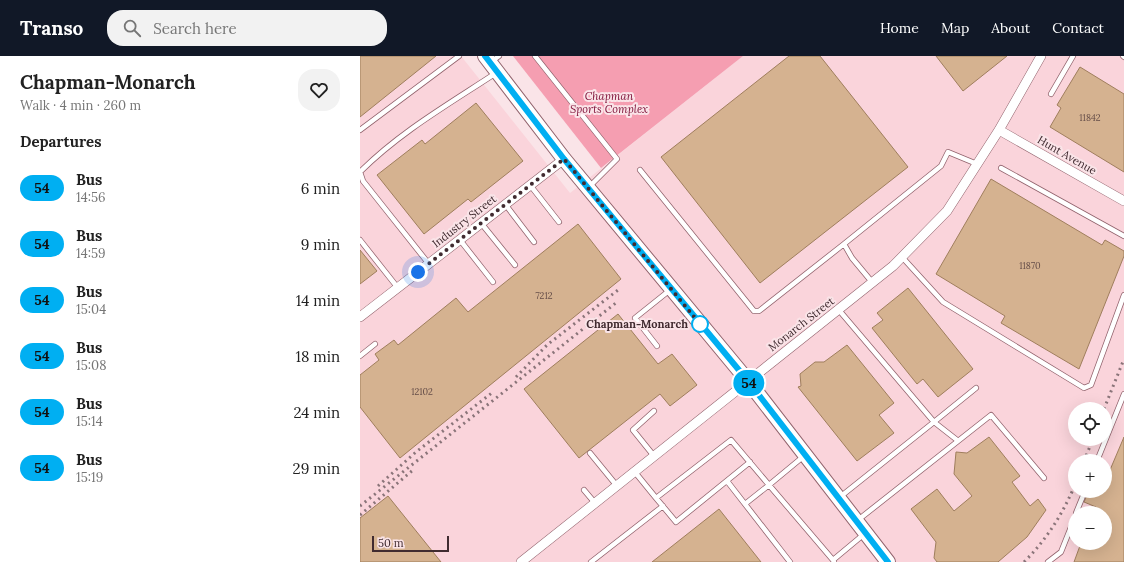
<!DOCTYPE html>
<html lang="en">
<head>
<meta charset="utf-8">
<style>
	body { margin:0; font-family:Lora,serif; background:#f2f2f2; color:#222; height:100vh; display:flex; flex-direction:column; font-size:15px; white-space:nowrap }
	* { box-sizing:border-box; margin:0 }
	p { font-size:13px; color:#767676 }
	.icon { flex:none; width:22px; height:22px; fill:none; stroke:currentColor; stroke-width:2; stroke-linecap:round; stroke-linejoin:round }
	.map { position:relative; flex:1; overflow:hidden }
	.panel { display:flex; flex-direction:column; background:#fff; width:360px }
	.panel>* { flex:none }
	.badge { padding:0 8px; border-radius:13px; font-size:14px; line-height:26px }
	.tools { position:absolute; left:708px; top:346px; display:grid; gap:8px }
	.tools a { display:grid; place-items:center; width:44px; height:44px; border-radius:50%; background:#fff; box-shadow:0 4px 16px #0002; font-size:20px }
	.scale { position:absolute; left:12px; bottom:10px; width:77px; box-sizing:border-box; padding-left:4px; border:2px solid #402b30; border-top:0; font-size:11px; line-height:14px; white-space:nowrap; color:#402b30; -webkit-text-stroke:3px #fae4e8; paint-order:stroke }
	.you { position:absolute; width:20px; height:20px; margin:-10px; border:3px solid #fff; border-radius:50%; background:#1a73e8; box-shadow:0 0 0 6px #1a73e833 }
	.map>.badge { position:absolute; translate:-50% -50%; box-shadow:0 0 0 2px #fff }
	h2 { padding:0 20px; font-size:15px; line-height:36px }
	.round { display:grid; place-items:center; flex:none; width:42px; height:42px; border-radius:16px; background:#f2f2f2 }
	.headline { display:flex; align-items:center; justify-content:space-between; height:68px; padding:0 20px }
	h1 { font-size:19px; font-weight:700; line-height:30px }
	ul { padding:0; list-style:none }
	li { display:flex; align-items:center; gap:12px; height:56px; padding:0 20px }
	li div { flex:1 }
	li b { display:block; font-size:15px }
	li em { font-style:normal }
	li .badge { min-width:44px; font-weight:700; text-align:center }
	header { display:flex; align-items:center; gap:24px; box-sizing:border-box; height:56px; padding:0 20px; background:#111827; color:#fff }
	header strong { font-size:19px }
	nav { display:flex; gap:22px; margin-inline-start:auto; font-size:14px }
	.search { width:280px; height:36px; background:#f2f2f2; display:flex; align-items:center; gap:10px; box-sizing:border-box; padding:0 14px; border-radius:16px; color:#767676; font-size:15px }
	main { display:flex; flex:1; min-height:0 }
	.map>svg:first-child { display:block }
</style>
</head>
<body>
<header>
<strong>Transo</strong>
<div class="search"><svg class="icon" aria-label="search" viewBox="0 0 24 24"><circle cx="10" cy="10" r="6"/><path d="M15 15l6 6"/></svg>Search here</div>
<nav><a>Home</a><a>Map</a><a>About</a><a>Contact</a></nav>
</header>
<main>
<section class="panel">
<div class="headline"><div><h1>Chapman-Monarch</h1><p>Walk · 4 min · 260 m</p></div><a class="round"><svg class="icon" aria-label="heart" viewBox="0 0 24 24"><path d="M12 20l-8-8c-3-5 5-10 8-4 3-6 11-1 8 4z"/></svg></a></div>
<h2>Departures</h2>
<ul>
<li><span class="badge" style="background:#00aff2;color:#111">54</span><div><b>Bus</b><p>14:56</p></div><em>6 min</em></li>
<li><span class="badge" style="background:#00aff2;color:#111">54</span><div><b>Bus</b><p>14:59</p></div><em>9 min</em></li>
<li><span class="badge" style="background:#00aff2;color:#111">54</span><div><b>Bus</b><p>15:04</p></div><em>14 min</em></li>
<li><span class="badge" style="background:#00aff2;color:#111">54</span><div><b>Bus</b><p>15:08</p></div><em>18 min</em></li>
<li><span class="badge" style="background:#00aff2;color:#111">54</span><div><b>Bus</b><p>15:14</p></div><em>24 min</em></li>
<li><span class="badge" style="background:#00aff2;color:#111">54</span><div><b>Bus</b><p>15:19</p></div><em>29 min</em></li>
</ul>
</section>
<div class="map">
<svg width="764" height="506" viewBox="0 0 764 506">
	<rect width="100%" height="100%" fill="#fae4e8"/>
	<path fill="#fad4db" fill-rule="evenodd" d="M0 0H101L210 137 383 0H764V506H0ZM715 353H745V383H715ZM715 405H745V435H715ZM715 457H745V487H715Z"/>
	<path fill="#f59eb1" d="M153 0H383L241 112Z"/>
	<path fill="#d5b290" stroke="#9f7e5d" d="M0 0H76L0 61Z
		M429 0H460L548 111 400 227 301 101Z
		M576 0H647L603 35Z
		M720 11 764 38V116L690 71 701 52 697 49Z
		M116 47 163 105 111 146 108 143 64 178 17 119 62 84 65 88Z
		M631 123 742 189 745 184 764 195V200L719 313 641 267 645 260 576 218Z
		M218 168 261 223 40 402 0 351V319L19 304 15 298 34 284 38 289 96 242 108 256Z
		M0 194 17 215 0 228Z
		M548 232 613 313 578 341 563 323 557 328 512 272 523 264 517 257Z
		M258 258 298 308 312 298 337 329 310 350 300 338 219 402 164 333Z
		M487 289 534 347 519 359 534 377 497 405 438 331 441 330 440 318 455 306H464Z
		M629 381 660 420 652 426 670 450 678 443 686 454 667 481 638 506H577L574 502 576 486 551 453 577 433 594 455 612 440 594 418 596 396 607 397Z
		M764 381V506H714L721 487H745V457H733L736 451 724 446 729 435H745V413L750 414Z
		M28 440 81 506H0V462Z
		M359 453 401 506H292Z"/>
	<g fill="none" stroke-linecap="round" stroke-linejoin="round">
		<g stroke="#92636d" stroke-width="6">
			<path id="service" d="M175 0 257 103 229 131
				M763 0 764 1
				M131 6 139 0
				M691 38 713 0
				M0 74 99 0
				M641 112 764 180
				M280 114 394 255H399L484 188
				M0 116C40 76 89 48 136 17
				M0 116 3 125 69 208
				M170 129 199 166
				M145 148 174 186
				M121 167 155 209
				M0 184 38 232
				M100 184 133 226
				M542 201 583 246 724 332 731 329 764 239
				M512 226 492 202 484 188 581 110 588 96 617 108
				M478 253 574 366 616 332
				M297 290 275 262 310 234
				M0 300 15 288
				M230 397 257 430
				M294 400 273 374 294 355
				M444 400 409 429 473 504
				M737 405 764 338
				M274 415 296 442 371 384 409 429 385 448
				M367 425 430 506
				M224 434 235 447
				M480 441 574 366 597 384
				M296 442 316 466 390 406
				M716 457 725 435
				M498 464 631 359 684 422
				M231 506 303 450
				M474 506 473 504 503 479
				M688 506 701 496 715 461"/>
		</g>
		<g stroke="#92636d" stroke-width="10">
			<path id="minor" d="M639 74 764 145
				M0 261 204 103
				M161 506 533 210 587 155 639 74 681 0"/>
		</g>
		<g stroke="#92636d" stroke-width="16">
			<path id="primary" d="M125 0 204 103 388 325 528 506"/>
		</g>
		<use href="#service" stroke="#fff" stroke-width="4.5"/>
		<use href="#minor" stroke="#fff" stroke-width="9"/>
		<use href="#primary" stroke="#fff" stroke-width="14"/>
		<path stroke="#8a7479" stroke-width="3" stroke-dasharray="2 4" stroke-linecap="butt" d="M156 321 187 289 258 234
			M744 353 764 303
			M724 405 733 383
			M18 430 56 396 133 336
			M0 450 257 246
			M0 459 53 414
			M664 506C687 483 702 459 715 429"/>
	</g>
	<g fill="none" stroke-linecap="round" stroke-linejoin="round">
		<g stroke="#fff" stroke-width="9">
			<path id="line" d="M125 0 204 103 388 325 528 506"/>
		</g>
		<use href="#line" stroke="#00aff2" stroke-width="6"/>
		<path stroke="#402b30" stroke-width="4" stroke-dasharray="0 7.2" d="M58 216 204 103 340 268"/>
	</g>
	<circle fill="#fff" stroke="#00aff2" stroke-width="2" cx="340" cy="268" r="8"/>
	<g text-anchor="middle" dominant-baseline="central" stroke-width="4" stroke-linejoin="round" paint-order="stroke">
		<g font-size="9" fill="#654d48">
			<text x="730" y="61">11842</text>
			<text x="670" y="209">11870</text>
			<text x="184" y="239">7212</text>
			<text x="62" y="335">12102</text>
		</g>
		<g font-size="11" font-style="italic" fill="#82173d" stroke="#fae4e8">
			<text x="249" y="40">Chapman<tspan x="249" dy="13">Sports Complex</tspan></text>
		</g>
		<g font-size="11" fill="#402b30" stroke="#fae4e8">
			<text transform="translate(707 99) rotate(30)">Hunt Avenue</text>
			<text transform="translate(104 165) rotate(-38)">Industry Street</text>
			<text transform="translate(441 268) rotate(-38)">Monarch Street</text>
		</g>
		<g font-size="11" font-weight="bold" fill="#402b30" stroke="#fae4e8" text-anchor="end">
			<text x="328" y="268">Chapman-Monarch</text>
		</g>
	</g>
</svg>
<div class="tools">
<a><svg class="icon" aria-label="locate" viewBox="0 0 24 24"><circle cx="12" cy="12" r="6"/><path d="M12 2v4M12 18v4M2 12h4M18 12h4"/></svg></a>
<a>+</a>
<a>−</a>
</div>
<div class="scale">50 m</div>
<div class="you" style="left:58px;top:216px"></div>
<b class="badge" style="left:389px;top:327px;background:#00aff2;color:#111">54</b>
</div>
</main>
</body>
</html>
